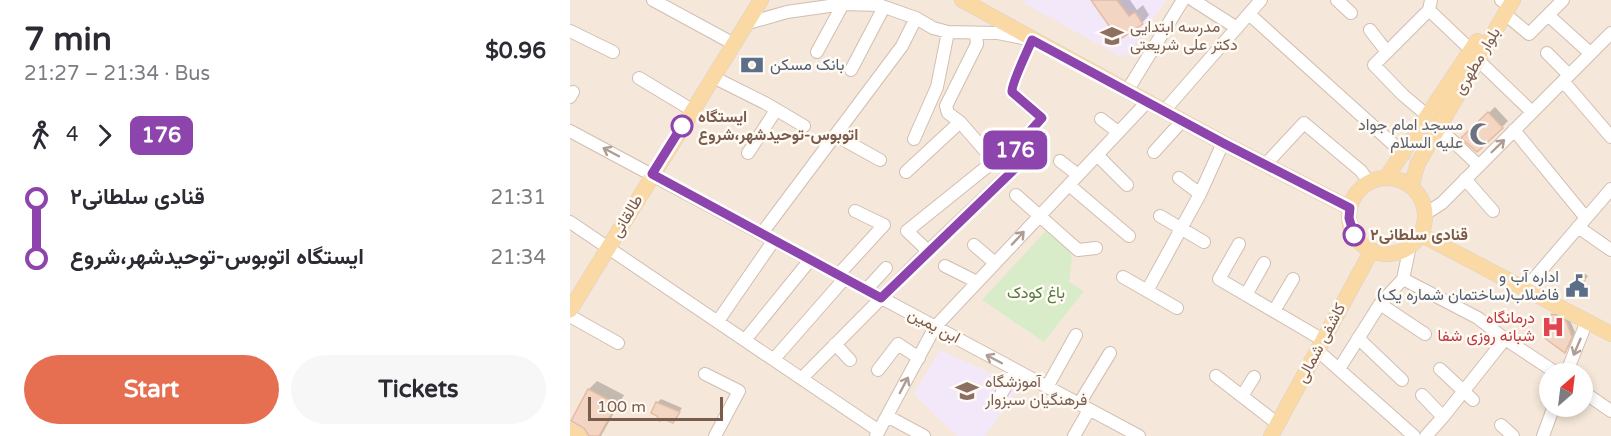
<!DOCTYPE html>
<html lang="en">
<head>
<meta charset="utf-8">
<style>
	body { margin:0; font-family:"Varela Round",Vazirmatn,sans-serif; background:#f7f7f7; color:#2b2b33; height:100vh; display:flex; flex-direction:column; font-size:22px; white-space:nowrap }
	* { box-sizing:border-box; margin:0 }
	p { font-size:20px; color:#7c7c81 }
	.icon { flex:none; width:33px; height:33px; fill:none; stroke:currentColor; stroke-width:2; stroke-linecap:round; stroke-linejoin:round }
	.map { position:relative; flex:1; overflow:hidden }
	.drawer { display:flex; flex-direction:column; background:#fff; width:570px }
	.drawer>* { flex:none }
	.badge { padding:0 12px; border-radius:9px; font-size:21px; line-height:39px }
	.needle { width:39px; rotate:28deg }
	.fabs { position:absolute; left:969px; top:363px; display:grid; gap:12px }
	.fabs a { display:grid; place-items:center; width:54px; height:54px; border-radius:50%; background:#fff; box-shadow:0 3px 9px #0003; font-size:30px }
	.scale { position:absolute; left:18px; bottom:15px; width:135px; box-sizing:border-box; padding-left:6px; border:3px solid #7a5c4d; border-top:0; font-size:16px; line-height:21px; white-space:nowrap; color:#7a5c4d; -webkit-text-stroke:4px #fffaf3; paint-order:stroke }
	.map>.badge { position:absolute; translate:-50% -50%; box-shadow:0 0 0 3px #fff }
	.legs { display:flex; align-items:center; gap:9px; height:66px; padding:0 24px; font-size:20px }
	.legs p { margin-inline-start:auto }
	.overview { display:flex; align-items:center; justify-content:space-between; height:102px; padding:0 24px }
	h1 { font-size:33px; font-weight:700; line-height:45px }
	.primary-button { display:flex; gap:12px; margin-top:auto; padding:12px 24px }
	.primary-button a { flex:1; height:69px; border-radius:36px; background:#e76f51; color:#fff; font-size:24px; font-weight:700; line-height:69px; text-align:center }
	.primary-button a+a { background:#f7f7f7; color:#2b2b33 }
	ul { padding:0 24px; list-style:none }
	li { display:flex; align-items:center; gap:21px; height:60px; font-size:22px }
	li i { display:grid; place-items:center; width:9px; height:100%; margin:0 8px; background:currentColor }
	li i::after { content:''; width:15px; height:15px; margin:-8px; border:4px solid; border-radius:50%; background:#fff }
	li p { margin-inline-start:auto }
	li:first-child i { background:linear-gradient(#0000 50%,currentColor 0) }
	li:last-child i { background:linear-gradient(currentColor 50%,#0000 0) }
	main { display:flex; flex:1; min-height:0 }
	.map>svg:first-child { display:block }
</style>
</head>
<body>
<main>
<section class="drawer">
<div class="overview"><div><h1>7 min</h1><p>21:27 – 21:34 · Bus</p></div><b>$0.96</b></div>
<div class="legs"><svg class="icon" aria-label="walk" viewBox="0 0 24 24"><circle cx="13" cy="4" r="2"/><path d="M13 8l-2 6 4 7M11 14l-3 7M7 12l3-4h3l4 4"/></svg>4<svg class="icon" aria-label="forward" viewBox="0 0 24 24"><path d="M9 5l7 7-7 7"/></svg><b class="badge" style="background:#8e44ad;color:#fff">176</b></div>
<ul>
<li><i style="color:#8e44ad"></i><b>قنادی سلطانی۲</b><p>21:31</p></li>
<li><i style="color:#8e44ad"></i><b>ایستگاه اتوبوس-توحیدشهر،شروع</b><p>21:34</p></li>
</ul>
<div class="primary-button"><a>Start</a><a>Tickets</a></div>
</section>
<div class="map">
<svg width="1041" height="436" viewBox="0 0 1041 436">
	<rect width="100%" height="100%" fill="#fdf6ec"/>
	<path fill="#f5e8da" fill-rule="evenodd" d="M0 0H1041V436H0ZM980 374H1012V406H980Z"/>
	<path fill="#f3e8fa" d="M456 0H596L559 54 550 56 452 2Z
		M370 350 450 387 415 436H387L344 394Z"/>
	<path fill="#d8ecc9" d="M483 223 491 231 502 257 499 282 514 291 474 342 412 300Z"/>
	<path fill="#0003" d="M523 0H560L567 10 573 5 579 15 572 23Z
		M925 107 938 121 932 127 893 138Z
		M1012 272 1018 276 1005 294 1000 291Z
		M987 311 999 318 1005 332 999 347 995 351 984 315Z
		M27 381 54 395 31 436H20L18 430 3 421 19 389Z
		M91 399 112 408 103 421 87 403Z"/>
	<path fill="#f3d5c3" stroke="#e6bba3" stroke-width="1.5" d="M521 0H547L559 16 565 12 573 24 549 40Z
		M918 112 933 128 907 152 891 138Z
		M1007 275 1015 280 1006 296 998 292Z
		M982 314 996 321 998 326 1002 337 995 353 972 336Z
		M18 389 47 404 29 436H19L14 428 1 421Z
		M86 402 110 412 103 423 96 420 89 421 87 416 81 413Z"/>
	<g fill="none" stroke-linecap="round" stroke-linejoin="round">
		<g stroke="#d1beb0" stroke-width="14">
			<path id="minor" d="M83 0 164 44
				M623 0 667 28
				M767 0 781 13
				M861 0 859 10 901 50
				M931 0 932 1
				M679 14 834 154
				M935 14 959 34 993 0
				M978 15 1020 53
				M175 24 217 12 273 4 309 5 346 18 363 28 378 32 428 33 462 40C458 50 441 84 442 92L472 118 444 149 453 161 358 251 232 378
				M800 30 817 52
				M0 31 43 52
				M247 52 273 4
				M977 53 999 75
				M908 60 961 111
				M281 70 314 7
				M143 77 195 103 234 126
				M69 78 122 110
				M993 81 1041 137
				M557 91 613 0
				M0 97 3 92
				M594 111 691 0
				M858 116 833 95 804 65 859 10
				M531 119 548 132
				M868 127 908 165
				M944 130 1016 218
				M0 131 569 436
				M265 135 310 160
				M344 139 367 87 378 32
				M584 152 612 121
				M178 153 206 110
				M527 155 557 185
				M490 161 508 175
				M695 165 734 123 791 171 799 182
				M336 172 390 122
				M609 178 630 194
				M895 179 923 211
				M499 185 559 236
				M446 195 508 250 526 248
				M855 214 872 203 1041 33
				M590 216 634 242
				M0 222 309 431
				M1008 227 1041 250
				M192 233 332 46 346 18
				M669 244 649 279 753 340
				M404 245 425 263
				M840 246 833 279 908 318 935 339 988 374
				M358 251 337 231 424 161 390 122 378 113 376 106 407 44 406 34
				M375 266 407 282
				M268 275 314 225 285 211
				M553 277 607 308
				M955 289 1041 189
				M296 290 316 268
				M577 291 630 194 653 143
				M676 295 694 263
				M810 304 855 334
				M704 311 723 279
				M0 316 48 343
				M148 321 204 240
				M788 338 832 380
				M175 340 240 260
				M265 344 280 360
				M747 350 844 436
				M204 359 275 278
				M769 369 810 304 833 279
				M870 369 903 400
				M308 370 328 344 349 358
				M135 374 169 391 145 436
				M996 374 1017 321
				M646 376 708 424
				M477 387 506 335
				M1012 391 1041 411
				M852 395 873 417
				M430 396 445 370
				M672 396 684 377
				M509 404 540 353
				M317 416 354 436
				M931 425 943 436
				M306 436 365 327 577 102
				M504 436 519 410
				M856 436 873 417 935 339
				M973 436 984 406"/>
		</g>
		<g stroke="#dad1cd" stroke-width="16">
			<path id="major" d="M392 0 653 143 780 208
				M816 178 907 41
				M779 216a38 38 0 1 1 76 0a38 38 0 1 1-76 0Z
				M841 187 848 163 943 0
				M850 234 1041 334
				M0 310 191 0
				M0 431 9 436
				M701 436 802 250"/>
		</g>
		<use href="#minor" stroke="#fff" stroke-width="12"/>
		<use href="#major" stroke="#fbd9a5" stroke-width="15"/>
	</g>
	<defs><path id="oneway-shaft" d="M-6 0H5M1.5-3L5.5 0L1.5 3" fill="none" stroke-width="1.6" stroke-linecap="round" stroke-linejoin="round" transform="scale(1.5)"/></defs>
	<g stroke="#af9d94">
		<use href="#oneway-shaft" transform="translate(928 146) rotate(-44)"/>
		<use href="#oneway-shaft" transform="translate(41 152) rotate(-152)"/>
		<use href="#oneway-shaft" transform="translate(448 238) rotate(-47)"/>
		<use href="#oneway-shaft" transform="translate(1007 347) rotate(113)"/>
		<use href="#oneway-shaft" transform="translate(424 359) rotate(-152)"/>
		<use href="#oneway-shaft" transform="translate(334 385) rotate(-62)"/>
	</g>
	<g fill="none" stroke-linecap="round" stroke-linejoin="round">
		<g stroke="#fff" stroke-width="14">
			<path id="line-1" d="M112 126 82 174 311 298 453 161 444 149 472 118 442 92C441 84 458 50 462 40L653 143 780 208 779 218 784 235"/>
		</g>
		<use href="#line-1" stroke="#8e44ad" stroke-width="9"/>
	</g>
	<defs>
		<g id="school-bare" transform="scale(1.8)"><path d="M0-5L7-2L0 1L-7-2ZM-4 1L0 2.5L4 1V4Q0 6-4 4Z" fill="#8d6e63" stroke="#fffaf3" stroke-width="2.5" paint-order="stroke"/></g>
		<g id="bank-bare" transform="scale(1.8)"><path d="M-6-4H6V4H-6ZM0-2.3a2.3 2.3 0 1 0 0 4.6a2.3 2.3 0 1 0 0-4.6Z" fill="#5c6f8a" stroke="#fffaf3" stroke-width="2.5" paint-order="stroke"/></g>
		<g id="mosque-bare" transform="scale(1.8)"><path d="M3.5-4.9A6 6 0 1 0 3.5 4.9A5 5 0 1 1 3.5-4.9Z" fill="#6b7280" stroke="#fffaf3" stroke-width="2.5" paint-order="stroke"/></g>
		<g id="civic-bare" transform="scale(1.8)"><path d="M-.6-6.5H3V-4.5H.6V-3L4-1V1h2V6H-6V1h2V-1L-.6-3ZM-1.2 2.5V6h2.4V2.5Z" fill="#5c6f8a" stroke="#fffaf3" stroke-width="2.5" paint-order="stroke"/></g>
		<g id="hospital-bare" transform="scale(1.8)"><path d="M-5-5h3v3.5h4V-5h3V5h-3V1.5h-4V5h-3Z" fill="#e0444e" stroke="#fffaf3" stroke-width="2.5" paint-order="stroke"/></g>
	</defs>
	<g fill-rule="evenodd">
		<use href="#school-bare" x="542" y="36"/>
		<use href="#bank-bare" x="182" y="65"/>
		<use href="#mosque-bare" x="911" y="134"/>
		<use href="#civic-bare" x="1007" y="286"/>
		<use href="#hospital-bare" x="983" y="327"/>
		<use href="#school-bare" x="397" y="391"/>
	</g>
	<g fill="#fff" stroke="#8e44ad" stroke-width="3">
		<circle cx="112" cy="126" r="10"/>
		<circle cx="784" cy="235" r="10"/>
	</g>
	<g text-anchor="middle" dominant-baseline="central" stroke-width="5" stroke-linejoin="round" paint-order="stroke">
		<g font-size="16" fill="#785e54" stroke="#fffaf3" text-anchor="start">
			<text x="560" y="27">مدرسه ابتدایی<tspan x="560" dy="18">دکتر علی شریعتی</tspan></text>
			<text x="415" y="382">آموزشگاه<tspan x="415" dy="18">فرهنگیان سبزوار</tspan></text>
		</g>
		<g font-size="16" fill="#7a5c4d" stroke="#fffaf3">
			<text transform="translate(907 61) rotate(-59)">بلوار مطهری</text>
			<text transform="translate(57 216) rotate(-59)">طالقانی</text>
			<text transform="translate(364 326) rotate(28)">ابن یمین</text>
			<text transform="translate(751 343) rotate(-62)">کاشفی شمالی</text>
		</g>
		<g font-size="16" fill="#4e5e75" stroke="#fffaf3" text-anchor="start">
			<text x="200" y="65">بانک مسکن</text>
			<text x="989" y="277" text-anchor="end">اداره آب و<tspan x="989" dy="18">فاضلاب(ساختمان شماره یک)</tspan></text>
		</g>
		<g font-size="16" font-weight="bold" fill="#7a5c4d" stroke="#fffaf3" text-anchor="start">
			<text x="128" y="117">ایستگاه<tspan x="128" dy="18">اتوبوس-توحیدشهر،شروع</tspan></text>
			<text x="800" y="235">قنادی سلطانی۲</text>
		</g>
		<g font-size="16" fill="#5b616d" stroke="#fffaf3" text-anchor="end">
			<text x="893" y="125">مسجد امام جواد<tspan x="893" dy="18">علیه السلام</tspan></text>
		</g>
		<g font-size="16" fill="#537a41" stroke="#fffaf3">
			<text x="466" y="293">باغ کودک</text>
		</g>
		<g font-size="16" fill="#be3a42" stroke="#fffaf3" text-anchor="end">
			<text x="965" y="318">درمانگاه<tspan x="965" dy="18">شبانه روزی شفا</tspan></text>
		</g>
	</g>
</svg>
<div class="fabs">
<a><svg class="needle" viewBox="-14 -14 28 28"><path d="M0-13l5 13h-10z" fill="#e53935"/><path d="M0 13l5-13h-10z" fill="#7c7c81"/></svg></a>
</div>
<div class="scale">100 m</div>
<b class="badge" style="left:445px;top:150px;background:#8e44ad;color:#fff">176</b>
</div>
</main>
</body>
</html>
